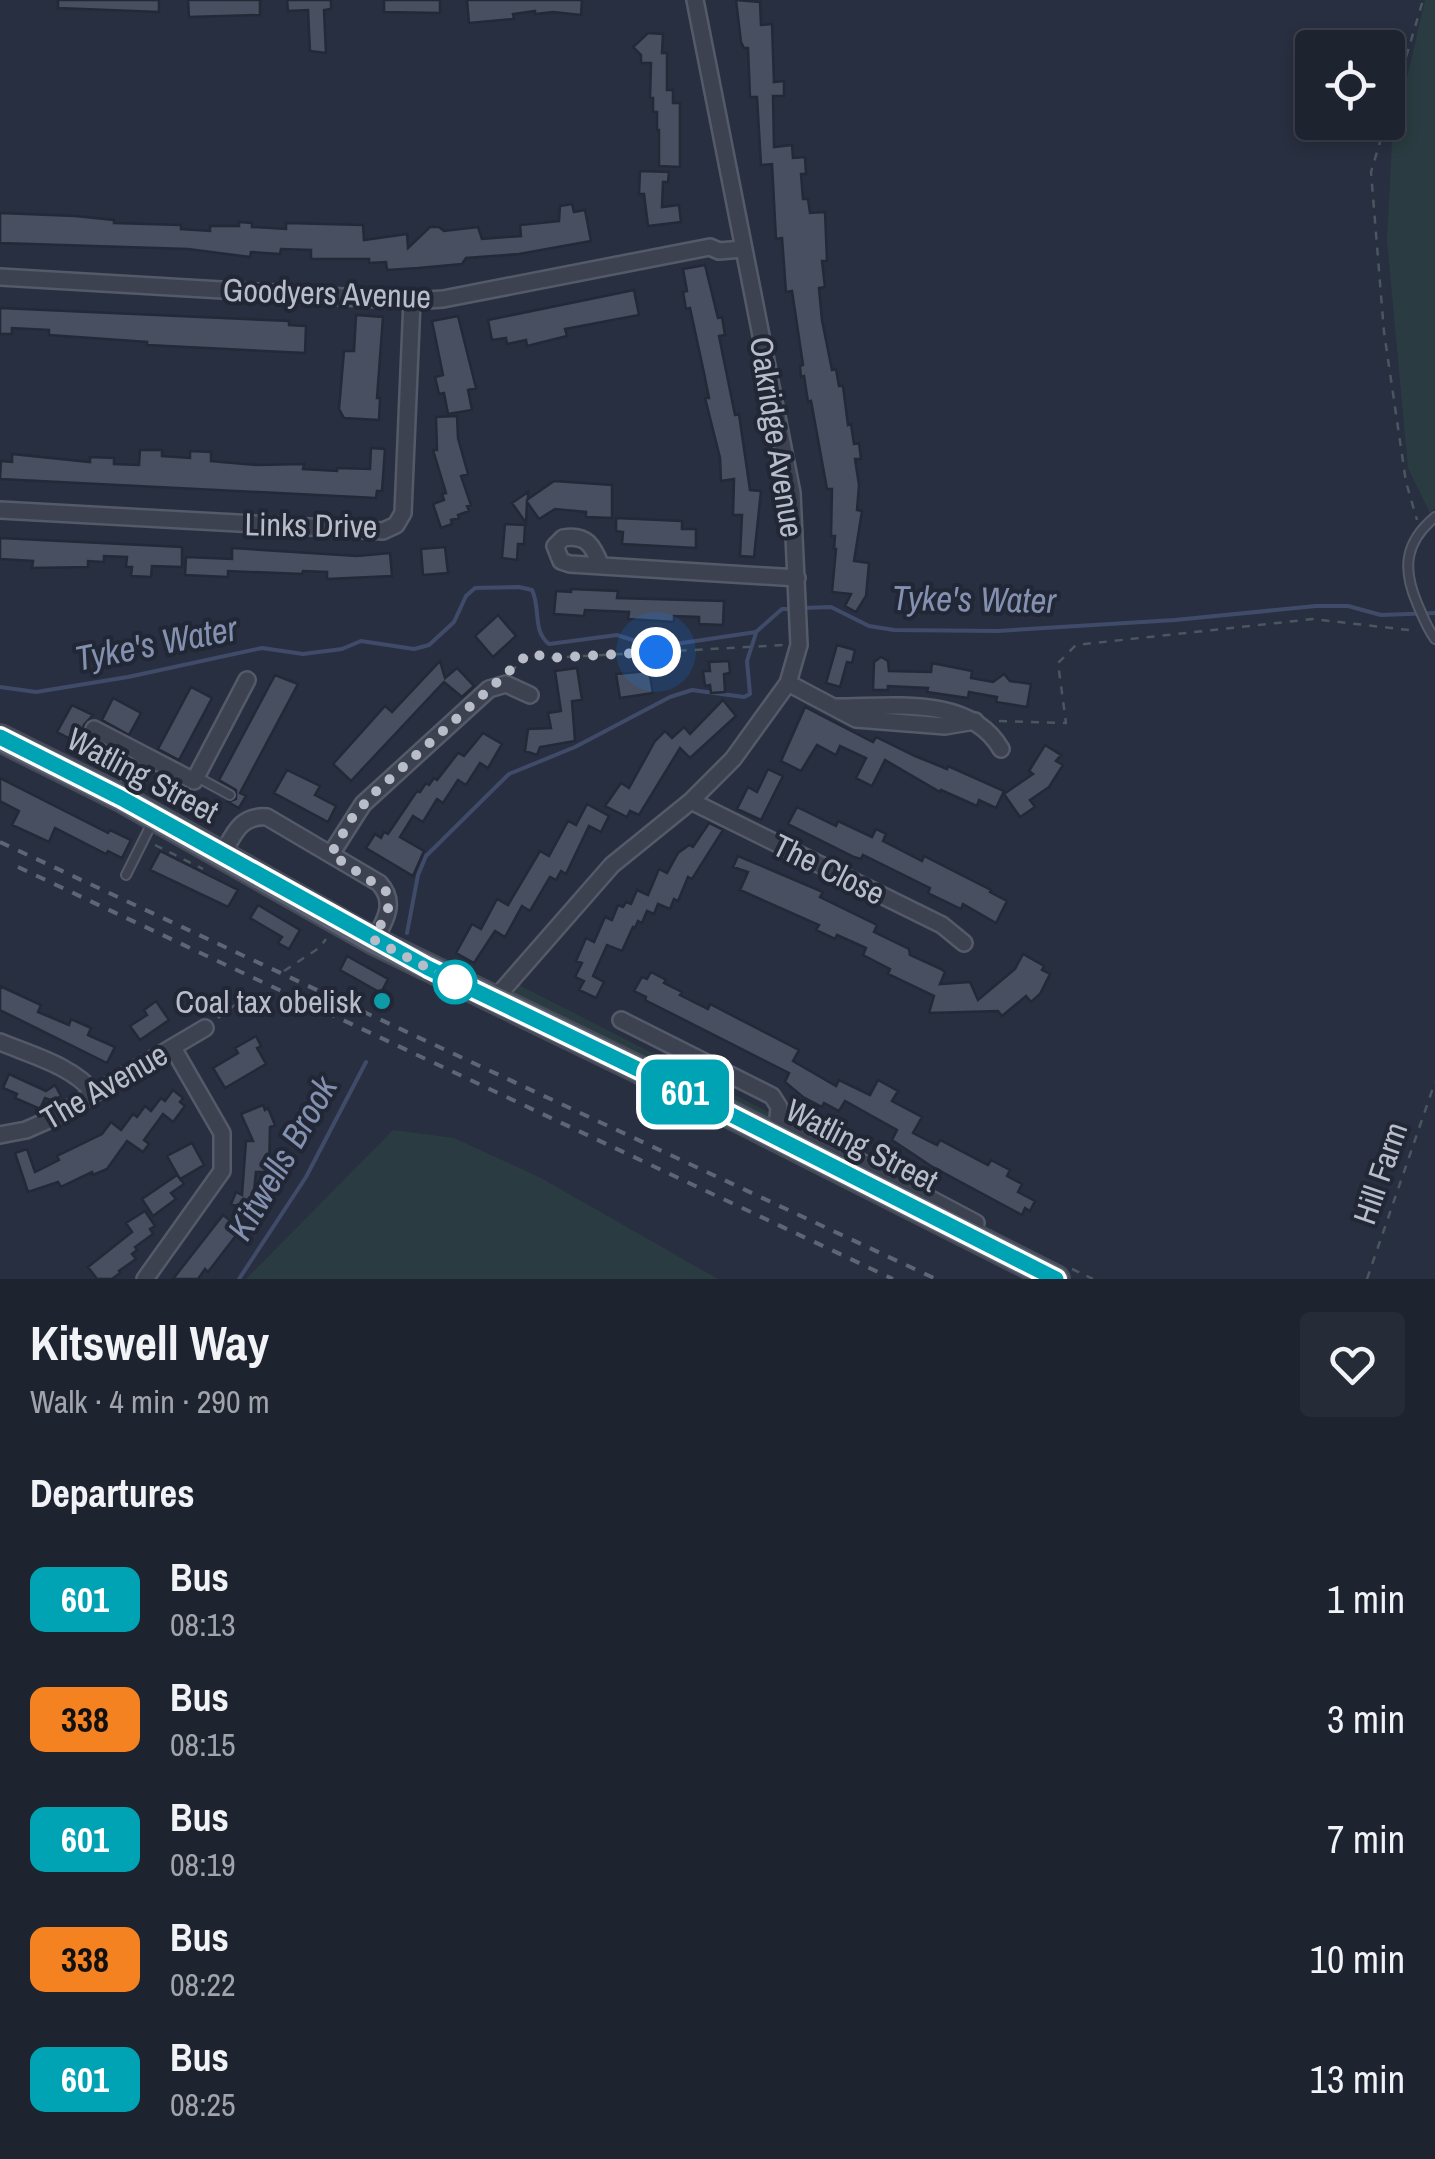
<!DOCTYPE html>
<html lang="en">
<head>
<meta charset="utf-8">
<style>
	body { margin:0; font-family:"Archivo Narrow",sans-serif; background:#262b38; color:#f1f3f6; height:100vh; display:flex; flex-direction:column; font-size:38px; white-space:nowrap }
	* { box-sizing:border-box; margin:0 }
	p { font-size:32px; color:#a1a4ab }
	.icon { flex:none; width:55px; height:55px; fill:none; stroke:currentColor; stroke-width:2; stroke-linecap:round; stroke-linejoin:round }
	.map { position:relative; height:1279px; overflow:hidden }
	.panel { display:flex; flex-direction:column; background:#1e2330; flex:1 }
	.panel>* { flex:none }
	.badge { padding:0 20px; border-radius:15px; font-size:35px; line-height:65px }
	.tools { position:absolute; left:1295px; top:30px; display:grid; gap:20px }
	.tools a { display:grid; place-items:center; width:110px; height:110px; border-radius:10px; background:#1e2330; box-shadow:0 5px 15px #0003,0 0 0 2px #3c404c; font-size:50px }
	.you { position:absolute; width:50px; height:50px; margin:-25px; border:8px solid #fff; border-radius:50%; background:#1a73e8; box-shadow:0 0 0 15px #1a73e833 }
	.map>.badge { position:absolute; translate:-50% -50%; box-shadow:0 0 0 5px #fff }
	h2 { padding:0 30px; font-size:38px; line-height:90px }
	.round { display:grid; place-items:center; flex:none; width:105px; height:105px; border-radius:10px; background:#262b38 }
	.summary { display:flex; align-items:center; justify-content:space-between; height:170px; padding:0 30px }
	h1 { font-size:48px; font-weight:700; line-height:75px }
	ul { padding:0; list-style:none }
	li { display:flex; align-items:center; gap:30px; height:120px; padding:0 30px }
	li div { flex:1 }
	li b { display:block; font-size:38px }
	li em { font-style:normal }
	li .badge { min-width:110px; font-weight:700; text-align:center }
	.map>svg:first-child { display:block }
</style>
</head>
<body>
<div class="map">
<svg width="1435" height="1279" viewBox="0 0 1435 1279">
	<rect width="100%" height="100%" fill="#282f40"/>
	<path fill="#2a3c41" d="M1425 0H1435V509L1430 513 1408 468 1387 240 1392 143Z
		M517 984 772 1114 767 1120 515 997Z
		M393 1130 454 1138 541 1178 718 1279H246Z"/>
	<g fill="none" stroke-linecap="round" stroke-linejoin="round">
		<path stroke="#3f4b68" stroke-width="4" d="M803 608 831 607 869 626 894 630 997 631 1175 620 1316 606H1348L1381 615 1435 613
			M0 687 36 692 128 677 262 648 303 654 342 649 361 641 414 649 429 645 454 622 466 596 475 588 519 587 532 590C541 608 532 631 549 644L617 635 648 645 662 646 756 632 782 609H794
			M407 933 418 875 426 856 509 774 575 747 670 697 692 690 744 697 750 694 747 661 756 633
			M239 1279 306 1177 366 1062"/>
	</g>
	<path fill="#474f61" stroke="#232937" stroke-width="2.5" d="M58 0H159V12L58 8Z
		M188 0H260V15L189 17Z
		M287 0H331V9L324 10 326 53 310 51 308 10 288 11Z
		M384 0H440V13L384 12Z
		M467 0H582L581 15 553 12 535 14V11L513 14 514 19 469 23Z
		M736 0 760 2 761 25 772 24 774 82 784 81V96H773L774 147 792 145 793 158 805 157 806 174H801L803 199H808L810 213 825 212 827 261H822L825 287 819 288 822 320 832 370 836 369 839 386H843L848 425 851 424 854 444 859 443 861 459H855L859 485 857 510 862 511 854 561 869 563 866 596 856 612 845 606 851 594 832 592 836 549H834L835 536H831L832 489H827L811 401 808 402 804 376 801 377 800 366 803 365 792 291 786 292 782 238 776 239 772 164 761 165 757 97H750L748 48H744L741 42Z
		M648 33 663 34 662 53H667V90H673V103H680V167L659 166V130H657V112H653V98H650L651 63H641V55L633 47Z
		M640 171 669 172 668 182H663L662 207 679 205 681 222 648 226 644 194H639Z
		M572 204 574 212 585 210 591 241 519 254 466 258 462 264 418 268 387 270 386 262 369 263V259H311V250L281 249 280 254 251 252 250 257 188 249 0 243V213L75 216 114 220V223L181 225V229L210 231V226H239V222L252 223V227L286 229V223L363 225 364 240 407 234 408 248 430 227H439L444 231 478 227 482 239 521 236 520 225 559 221 560 206Z
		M705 265 718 318 722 317 725 335 719 336 735 415 739 414 750 490 761 491 754 557 740 556 742 515H733L734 479 721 481 720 458 705 398H709L704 373 690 308 686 309 683 292 687 291 683 269Z
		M634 290 639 315 565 329 567 336 527 346 526 340 507 344 506 338 492 340 488 320Z
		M0 308 289 321V325L306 326 305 353 147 345V342L49 335V330L12 328V334H0Z
		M356 315 383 317 377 398H380L379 420 344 418 339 409 344 351H354Z
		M458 316 476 388 468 390 472 410 448 414 444 393 439 394 435 377 443 375 432 321Z
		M457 416 458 438 468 474 461 476 471 505 467 506 469 511 458 515 459 518 451 520 452 524 441 528 433 504 444 500 442 494 446 493 433 450H437L436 417Z
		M371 448 385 449 382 491H377L376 498 0 479 1 461 12 462V454L90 462V457L114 458V464L139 465 140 450H162V456L190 458V451L211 452V461L257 465 304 464 303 469 337 471V468L370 469Z
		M554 481 612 485V518L586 517V512L555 509 539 519 527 502 526 523 512 503 528 492V499Z
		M616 518 682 521V529H696V548L622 544 623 532 616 531Z
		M505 524 525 525 524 544H518L517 560 502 558Z
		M0 538 182 547V567L152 566 151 577 131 576 132 567H126L127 557 104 556V562L88 561V567L32 568 33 561 0 559Z
		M445 547 448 573 423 575 421 549Z
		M232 548 357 556 390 553 392 576 327 579V572L303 571 302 574 228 571V577L185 575 186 557 232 559Z
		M571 589 618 591 617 598 724 601 723 625 699 624V617L674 616V622L628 619 629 612 585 610 584 616 554 614 556 591 571 592Z
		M498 615 516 636 493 657 475 636Z
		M837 645 855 650 852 663 847 662 840 687 826 683Z
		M881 657 888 661 889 671 931 672 932 663 972 671 971 678 993 682 1004 674 1010 681 1031 684 1027 707 996 702 997 697 969 692 968 698 927 692 928 688 888 686V690H873L874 662Z
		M440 661 445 678 457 668 474 686 462 697 444 682 351 781 333 764 385 706 392 712Z
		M729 661 730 673 724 674 725 692 711 693 710 685 705 686 703 671H710L709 662Z
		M577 668 582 700 572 701 575 741 540 747 537 755 525 751 528 729 551 728 548 713 561 711 555 671Z
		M649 671 653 693 620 698 616 674Z
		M275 675 298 684 240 793 246 796 239 808 228 802 236 799V790L219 780Z
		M191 687 212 698 179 760 158 749Z
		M113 698 141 713 129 735 102 720Z
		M723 700 736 716 690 758 680 748 639 815 630 811 627 817 605 806 621 783 629 788 655 741 665 731 672 738 684 727 690 734Z
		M72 705 93 715 84 725 78 743 57 732Z
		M805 707 873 742 876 737 915 756 947 769 948 766 1004 791 996 808 979 800 977 806 941 790 940 792 885 760 872 786 856 778 866 758 840 746 836 755 817 745 801 771 781 761Z
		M483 733 502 744 488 768 480 763 466 785 458 780 443 803 437 799 423 822 413 816 400 837 424 851 413 876 366 848 375 834 381 838 384 832 388 834 417 791 420 792 426 783 429 785 434 778 437 780 458 753 464 756Z
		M1045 745 1061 755 1056 761 1063 765 1049 787 1030 800 1035 807 1020 817 1004 794 1033 774 1029 771Z
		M768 769 783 776 761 820 737 809 748 787 757 792Z
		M287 770 320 786 315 795 336 806 328 822 274 793Z
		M0 778 108 833 110 830 131 840 122 858 108 851 106 854 55 828 49 842 12 825 19 811 0 801Z
		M587 804 609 816 601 832 589 826 566 874 561 871 556 880 550 877 530 911 522 906 505 937 495 931 474 963 456 953 472 924 481 929 497 899 508 905 540 851 549 856 568 821 576 825Z
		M797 807 836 826 838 821 872 837 876 829 886 834 883 841 922 861 924 856 991 890 990 892 1007 901 996 923 963 904 961 909 928 893 930 888 863 855 861 859 854 857 788 824Z
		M709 823 723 830 692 879 688 877 678 901 674 899 670 909 658 904 654 914 647 911 642 923 638 921 635 928 633 927 622 951 607 945 593 976 604 982 596 998 579 990 584 981 575 977 582 963 576 961 586 938 594 942 605 917 612 920 618 905 623 907 626 902 631 904 637 890 648 895 659 869 667 873 678 853 689 845 693 847Z
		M160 851 238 890 228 907 150 870Z
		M738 856 823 892 820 897 877 925 874 932 909 949 910 955 941 969 945 972 940 984 970 982 978 1000 1015 969 1023 954 1044 966 1042 970 1050 974 1040 994 1031 1002 1026 996 1002 1016 998 1011 929 1013 934 996 888 974 890 969 863 955 866 948 837 935 835 939 816 930 819 925 740 890 748 872 733 867Z
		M258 905 300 930 289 949 278 943 282 937 250 918Z
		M347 956 388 979 381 993 340 970Z
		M651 972 666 980 664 983 682 992 680 995 708 1009 710 1004 799 1050 793 1061 836 1086 839 1080 870 1095 878 1080 898 1091 892 1101 922 1117 913 1133 937 1145 940 1140 988 1165 991 1160 1010 1170 1007 1176 1022 1184 1018 1192 1035 1201 1030 1211 1025 1208 1022 1215 931 1166 892 1140 897 1130 845 1101 839 1111 824 1103 822 1107 803 1097 785 1082 789 1073 645 1000 646 997 634 991 642 977 647 979Z
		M0 986 41 1005 38 1012 69 1025 71 1019 91 1028 88 1035 115 1047 107 1063 0 1010Z
		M156 1001 169 1020 140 1040 130 1026 147 1015 144 1010Z
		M256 1036 261 1046 257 1048 266 1064 225 1088 213 1068 238 1053 235 1048Z
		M9 1074 46 1091 55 1085 61 1096 54 1101 45 1098 40 1109 15 1098 17 1094 3 1088Z
		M173 1090 183 1098 180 1102 185 1106 173 1122 163 1114 144 1140 149 1144 143 1152 127 1141 107 1169 93 1175 92 1172 61 1187 58 1182 28 1192 15 1153 27 1149 35 1172 59 1160 57 1156 102 1134 111 1122 121 1130 133 1114 137 1117 145 1106 151 1111 161 1098 165 1101Z
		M263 1105 265 1110 268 1108 275 1125 270 1127 269 1172H256L254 1191 262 1194 254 1213 231 1204 236 1192 242 1195 246 1141H253L241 1114Z
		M192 1143 204 1165 180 1179 167 1156Z
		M177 1175 184 1184 171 1193 176 1199 153 1216 142 1199Z
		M145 1211 155 1226 150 1229 153 1234 135 1247 137 1250 132 1254 136 1259 119 1271 120 1273 112 1279H97L88 1267 132 1232 126 1223Z
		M223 1215 241 1229 208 1272 205 1269 198 1279H173Z"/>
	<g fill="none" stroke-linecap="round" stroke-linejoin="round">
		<g stroke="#545a67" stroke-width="12">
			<path id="service" d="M1435 517C1405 542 1402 568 1417 603 1422 615 1427 628 1435 639
				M197 777 230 795
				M126 875 153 821"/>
		</g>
		<g stroke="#545a67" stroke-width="20">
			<path id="minor" d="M0 277 412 301 443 299 710 247 719 251 743 249
				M0 510 383 531 396 525 403 513 412 301
				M601 566C593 546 587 534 563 538L555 546 561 561 570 564 797 578
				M788 683 856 719 945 726 975 721
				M837 707C891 707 970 695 1001 749
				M94 729 194 781 247 680
				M121 798 146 756
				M691 801 942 925 964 943
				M331 854 363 804 489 689 506 684 530 695
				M222 855C234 834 240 815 267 817L379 883C397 902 385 921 374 941
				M493 1001 612 865 691 801 733 759 788 683 799 645 792 493 695 0
				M621 1020 772 1096 779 1107 778 1118 976 1223 969 1237
				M0 1042C31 1055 73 1066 94 1093
				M0 1135 26 1130 51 1119 205 1028
				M145 1279 222 1171V1133L173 1048"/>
		</g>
		<g stroke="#464b59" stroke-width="30">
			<path id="primary" d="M0 738 121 798 374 941 706 1102 1056 1279"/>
		</g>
		<path stroke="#48585e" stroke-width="2.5" stroke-dasharray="8 8" stroke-linecap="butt" d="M1388 118 1423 0
			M1386 122 1371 172 1384 332 1406 482 1417 520
			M510 672 531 654 548 658 784 645
			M999 721 1066 723 1058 663 1076 645 1313 619 1417 631
			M155 845 203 869
			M284 971 319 948 326 939
			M218 1018 250 993
			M1072 1269 1093 1279
			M1367 1279 1435 1082"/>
		<use href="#service" stroke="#3c4250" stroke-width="8"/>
		<use href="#minor" stroke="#3c4250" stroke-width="15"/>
		<use href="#primary" stroke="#5a6170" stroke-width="25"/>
		<path stroke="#5e6676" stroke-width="4" stroke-dasharray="10 10" stroke-linecap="butt" d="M0 842 936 1279
			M18 867 893 1279"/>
	</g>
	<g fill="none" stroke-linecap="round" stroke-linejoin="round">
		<g stroke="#fff" stroke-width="22">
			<path id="line" d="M0 737 121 798 428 968 706 1102 1056 1279"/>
		</g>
		<use href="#line" stroke="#00a3b4" stroke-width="15"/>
		<path stroke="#b9bdca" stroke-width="10" stroke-dasharray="0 18" d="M455 982 374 940 389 906 387 892 331 854 352 818 372 795 527 655 534 654 548 658 656 652"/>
	</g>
	<circle fill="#fff" stroke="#00a3b4" stroke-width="5" cx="455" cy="982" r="20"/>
	<circle fill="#0f9aa8" stroke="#212735" stroke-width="4" cx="382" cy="1001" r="10"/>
	<g text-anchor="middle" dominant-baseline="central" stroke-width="8" stroke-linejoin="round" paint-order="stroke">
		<g font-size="32" fill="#b9bdca" stroke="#212735">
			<text transform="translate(327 293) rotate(2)">Goodyers Avenue</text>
			<text transform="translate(777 437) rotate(81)">Oakridge Avenue</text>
			<text transform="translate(311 525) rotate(1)">Links Drive</text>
			<text transform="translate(143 775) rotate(28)">Watling Street</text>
			<text transform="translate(829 869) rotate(26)">The Close</text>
			<text transform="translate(104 1086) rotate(-30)">The Avenue</text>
			<text transform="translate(862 1145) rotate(27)">Watling Street</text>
			<text transform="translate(1380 1173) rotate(-71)">Hill Farm</text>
		</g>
		<g font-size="32" fill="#b9bdca" stroke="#212735" text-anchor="end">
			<text x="362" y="1001">Coal tax obelisk</text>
		</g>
		<g font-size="35" font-style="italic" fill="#8390af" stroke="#212735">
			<text transform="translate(974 599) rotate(1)">Tyke's Water</text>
			<text transform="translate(156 643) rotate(-11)">Tyke's Water</text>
			<text transform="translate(282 1158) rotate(-60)">Kitwells Brook</text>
		</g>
	</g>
</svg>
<div class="tools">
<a><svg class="icon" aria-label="locate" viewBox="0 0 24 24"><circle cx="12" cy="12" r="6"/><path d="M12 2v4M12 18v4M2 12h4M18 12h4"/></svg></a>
</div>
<div class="you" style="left:656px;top:652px"></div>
<b class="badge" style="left:685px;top:1092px;background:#00a3b4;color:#fff">601</b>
</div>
<section class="panel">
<div class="summary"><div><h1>Kitswell Way</h1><p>Walk · 4 min · 290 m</p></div><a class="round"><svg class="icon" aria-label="heart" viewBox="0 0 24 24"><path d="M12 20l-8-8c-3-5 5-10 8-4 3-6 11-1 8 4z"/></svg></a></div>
<h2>Departures</h2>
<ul>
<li><span class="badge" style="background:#00a3b4;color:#fff">601</span><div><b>Bus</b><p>08:13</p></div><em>1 min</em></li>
<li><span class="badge" style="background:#f58220;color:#111">338</span><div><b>Bus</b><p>08:15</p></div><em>3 min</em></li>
<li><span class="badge" style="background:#00a3b4;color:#fff">601</span><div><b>Bus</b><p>08:19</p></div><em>7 min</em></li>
<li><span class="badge" style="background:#f58220;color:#111">338</span><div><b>Bus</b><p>08:22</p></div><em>10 min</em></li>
<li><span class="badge" style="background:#00a3b4;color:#fff">601</span><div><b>Bus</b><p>08:25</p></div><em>13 min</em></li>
</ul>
</section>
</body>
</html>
